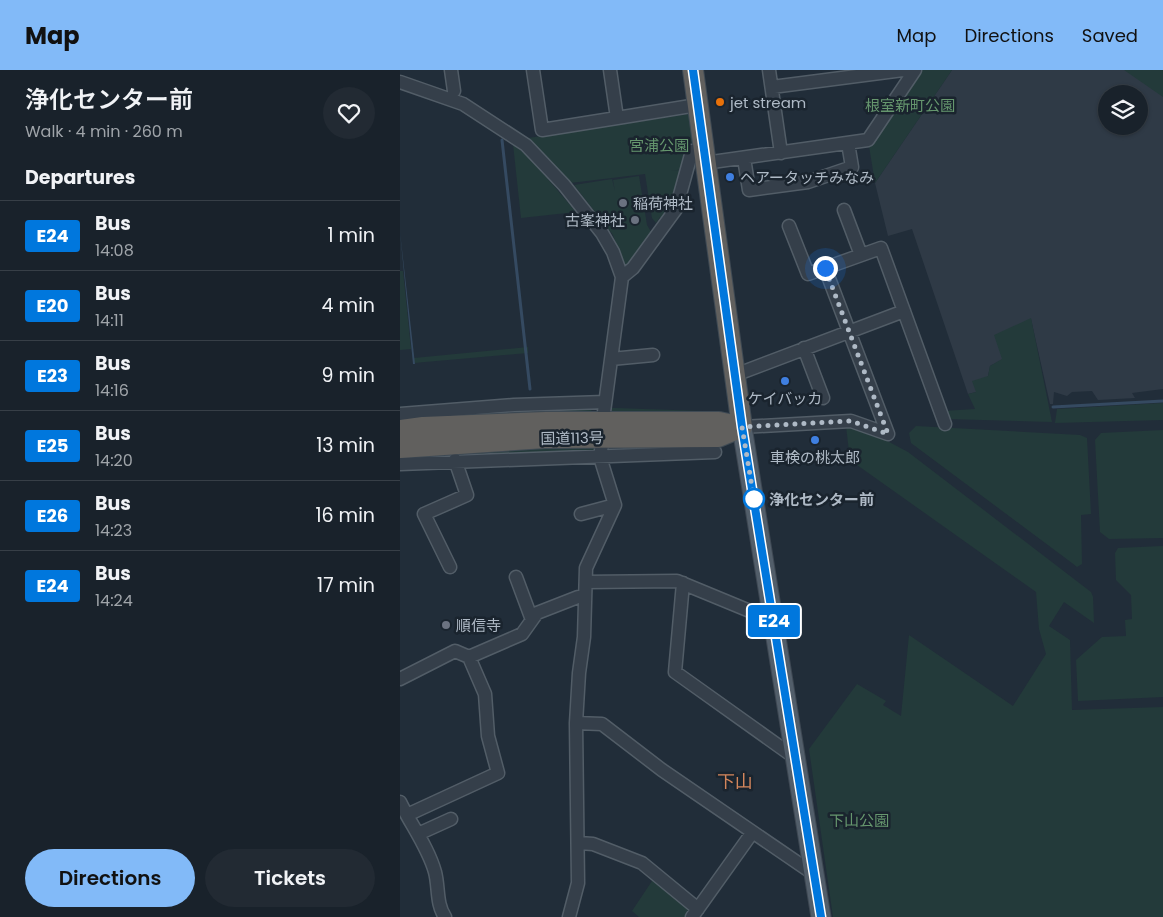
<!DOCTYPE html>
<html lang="en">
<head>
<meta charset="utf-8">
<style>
	body { margin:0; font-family:Poppins,"Noto Sans JP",sans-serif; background:#222a33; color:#f1f3f6; height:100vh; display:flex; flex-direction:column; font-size:19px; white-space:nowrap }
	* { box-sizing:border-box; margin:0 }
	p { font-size:16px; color:#9fa4a9 }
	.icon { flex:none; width:28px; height:28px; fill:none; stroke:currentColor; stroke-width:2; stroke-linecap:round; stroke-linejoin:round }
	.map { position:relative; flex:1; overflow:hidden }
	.drawer { display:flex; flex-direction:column; background:#19222b; width:400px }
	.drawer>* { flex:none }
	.badge { padding:0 10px; border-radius:4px; font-size:18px; line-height:32px }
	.buttons { position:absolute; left:698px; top:15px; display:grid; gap:10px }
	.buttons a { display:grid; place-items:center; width:50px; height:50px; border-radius:50%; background:#19222b; box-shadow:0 1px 4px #0004,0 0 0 1px #373f47; font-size:25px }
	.you { position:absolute; width:25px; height:25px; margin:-12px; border:4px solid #fff; border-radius:50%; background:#1a73e8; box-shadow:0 0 0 8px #1a73e833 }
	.map>.badge { position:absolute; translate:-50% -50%; box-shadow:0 0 0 2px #fff }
	h2 { padding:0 25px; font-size:19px; line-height:45px }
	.round { display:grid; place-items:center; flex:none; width:52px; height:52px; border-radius:26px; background:#222a33 }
	.summary { display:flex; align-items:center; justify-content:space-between; height:85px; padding:0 25px }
	h1 { font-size:24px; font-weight:600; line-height:38px }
	.cta { display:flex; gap:10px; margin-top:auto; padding:10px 25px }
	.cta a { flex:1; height:58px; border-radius:30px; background:#82baf8; color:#111; font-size:20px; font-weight:600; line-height:58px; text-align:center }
	.cta a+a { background:#222a33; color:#f1f3f6 }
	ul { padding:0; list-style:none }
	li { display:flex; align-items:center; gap:15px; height:70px; padding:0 25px; border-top:1px solid #373f47 }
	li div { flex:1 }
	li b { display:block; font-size:19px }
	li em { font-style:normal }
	li .badge { min-width:55px; font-weight:700; text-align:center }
	header { display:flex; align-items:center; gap:30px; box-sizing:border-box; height:70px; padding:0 25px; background:#82baf8; color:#111 }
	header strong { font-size:24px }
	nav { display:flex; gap:28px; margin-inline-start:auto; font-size:18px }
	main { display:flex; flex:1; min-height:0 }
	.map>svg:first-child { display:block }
</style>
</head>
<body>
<header>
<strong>Map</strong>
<nav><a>Map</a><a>Directions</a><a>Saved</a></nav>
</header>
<main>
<section class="drawer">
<div class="summary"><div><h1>浄化センター前</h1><p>Walk · 4 min · 260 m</p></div><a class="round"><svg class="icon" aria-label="heart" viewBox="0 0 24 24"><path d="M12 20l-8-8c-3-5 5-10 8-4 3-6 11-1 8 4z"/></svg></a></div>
<h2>Departures</h2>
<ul>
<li><span class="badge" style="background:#07d;color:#fff">E24</span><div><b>Bus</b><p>14:08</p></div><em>1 min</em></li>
<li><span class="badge" style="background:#07d;color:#fff">E20</span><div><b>Bus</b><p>14:11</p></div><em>4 min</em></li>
<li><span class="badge" style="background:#07d;color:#fff">E23</span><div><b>Bus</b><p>14:16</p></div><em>9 min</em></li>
<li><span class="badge" style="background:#07d;color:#fff">E25</span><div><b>Bus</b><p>14:20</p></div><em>13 min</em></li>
<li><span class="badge" style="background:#07d;color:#fff">E26</span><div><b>Bus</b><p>14:23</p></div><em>16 min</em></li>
<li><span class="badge" style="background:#07d;color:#fff">E24</span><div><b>Bus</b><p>14:24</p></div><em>17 min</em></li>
</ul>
<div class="cta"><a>Directions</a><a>Tickets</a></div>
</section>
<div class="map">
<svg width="763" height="847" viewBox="0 0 763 847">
	<rect width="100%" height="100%" fill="#212d39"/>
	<path fill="#2f3a46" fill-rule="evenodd" d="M552 0H763V319L732 323 735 328 698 330 692 321 672 322 667 326 654 322 653 334H650L631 249 603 289 590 296 588 306 576 322 568 324 512 159 488 166 475 113ZM706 24H739V56H706Z"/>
	<path fill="#233a3a" d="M515 0H552L475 113 468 70Z
		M724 0H763V27Z
		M290 44 293 68 284 99 270 101 288 99 268 152 260 147 256 153 252 148 245 104 170 113 128 68Z
		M113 74 130 88 176 142 121 148Z
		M239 106 247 155 254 167 231 194 224 197 213 165 174 115 212 109 215 121 213 110Z
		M0 201H3L11 279 0 280Z
		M631 248 652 352 546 349 543 341 575 339 568 324 576 322 572 311 588 306 590 296 602 289 594 265Z
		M128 277V283L14 293V288Z
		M763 333V350L655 353 657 339Z
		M184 338 190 339 195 344 24 349Z
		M212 338H215L303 341 212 343Z
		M446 356 476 365 508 382 691 522 693 527 694 553 664 532 649 556 670 570 672 640 763 637V847H433L409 679 457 614 486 631 483 635 501 646 509 565 613 636 646 584 639 559 636 522 450 390Z
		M516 356 680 365 687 368 691 444 681 445 682 494 677 497 672 493 511 373 509 363Z
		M763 360V468L709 469 700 462 695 370 701 363Z
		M194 375V380L189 383 0 388 102 379Z
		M763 476V627L678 631 676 590 702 567 726 566 725 550 732 549 731 525 716 510 715 483 718 478Z
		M254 808 295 840 290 847H239L232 841Z"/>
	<path fill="#354a61" d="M0 162 15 294H13Z"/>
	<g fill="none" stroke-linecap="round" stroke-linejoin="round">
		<path stroke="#354a61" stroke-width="3" d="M102 70 130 319
			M653 337 763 331"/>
		<g stroke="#525d67" stroke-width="15">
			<path id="minor" d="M51 0 54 21
				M133 0 142 60 217 48
				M210 0 217 48 297 35
				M369 0 381 83
				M0 12 63 34 126 75 164 115 202 163 213 182 222 207 204 342
				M372 17 503 0
				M344 88 349 120 408 112 452 97 448 73
				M305 93 468 70 515 0
				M444 140 461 185
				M389 156 408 204 425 198
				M222 207 233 198 276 139 292 81H304
				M404 278 423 328
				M211 289 253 285
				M335 305 504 241
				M0 344 114 335 205 332
				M342 357 451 351 488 364
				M488 364 425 198 481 178 545 354
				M0 394 315 382
				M181 444 215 435
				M50 497 24 444 67 425 55 390
				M116 507 132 550
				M186 512 277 511 374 551
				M283 513 275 602 397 689
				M0 609 55 581 69 587 122 564 137 543 178 527H185
				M176 653 202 654 262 700 414 804
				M0 732C11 755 28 777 35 802 39 817 36 834 45 847
				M7 745 98 703 88 666 85 624 69 587
				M18 764 51 749
				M179 773 193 774 242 793 298 839
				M169 847 178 813 176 653 179 603 184 567 186 498 215 435 200 387 202 374
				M292 847 352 763"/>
		</g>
		<g stroke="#3e4853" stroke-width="21">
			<path id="primary" d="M342 357 421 847"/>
		</g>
		<g stroke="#3f4a54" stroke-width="22">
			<path id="trunk" d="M293 0 342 357
				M0 360 23 357 146 352H319L342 357
				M0 378 145 368 318 367 342 357"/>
		</g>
		<use href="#minor" stroke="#353f4a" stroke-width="12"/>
		<use href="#primary" stroke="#525e6a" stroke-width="19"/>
		<use href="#trunk" stroke="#61605e" stroke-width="20"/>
	</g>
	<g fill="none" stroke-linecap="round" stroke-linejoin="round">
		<g stroke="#fff" stroke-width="11">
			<path id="line" d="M293 0 342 357 421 847"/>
		</g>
		<use href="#line" stroke="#07d" stroke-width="8"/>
		<path stroke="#afbac6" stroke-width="5" stroke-dasharray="0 9" d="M354 429 342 357 451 351 488 364 425 198"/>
	</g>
	<circle fill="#e8710a" stroke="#1a242e" stroke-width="2" cx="320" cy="32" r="5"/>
	<g fill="#3f7fe0" stroke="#1a242e" stroke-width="2">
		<circle cx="330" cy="107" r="5"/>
		<circle cx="385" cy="311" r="5"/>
		<circle cx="415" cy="370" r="5"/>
	</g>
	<g fill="#6b7280" stroke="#1a242e" stroke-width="2">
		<circle cx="223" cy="133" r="5"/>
		<circle cx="235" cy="150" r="5"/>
		<circle cx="46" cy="555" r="5"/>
	</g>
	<circle fill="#fff" stroke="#07d" stroke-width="2.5" cx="354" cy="429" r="10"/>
	<g text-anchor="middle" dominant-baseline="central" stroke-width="5" stroke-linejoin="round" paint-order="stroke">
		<g font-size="15" fill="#afbac6" stroke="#1a242e" text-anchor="start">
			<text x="330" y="32">jet stream</text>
			<text x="340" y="107">ヘアータッチみなみ</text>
			<text x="233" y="133">稲荷神社</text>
			<text x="225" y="150" text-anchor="end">古峯神社</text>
			<text x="385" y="328" text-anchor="middle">ケイバッカ</text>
			<text x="415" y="387" text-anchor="middle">車検の桃太郎</text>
			<text x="56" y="555">順信寺</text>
		</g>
		<g font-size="15" fill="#66976e" stroke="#1a242e">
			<text x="510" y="35">根室新町公園</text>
			<text x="259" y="75">宮浦公園</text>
			<text x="459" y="750">下山公園</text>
		</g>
		<g font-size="15" fill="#afbac6" stroke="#1a242e">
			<text transform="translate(172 368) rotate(-1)">国道113号</text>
		</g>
		<g font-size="15" font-weight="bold" fill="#afbac6" stroke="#1a242e" text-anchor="start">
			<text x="369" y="429">浄化センター前</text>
		</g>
		<g font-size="18" fill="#d4865c" stroke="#1a242e">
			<text x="335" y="711">下山</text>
		</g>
	</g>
</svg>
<div class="buttons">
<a><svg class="icon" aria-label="layers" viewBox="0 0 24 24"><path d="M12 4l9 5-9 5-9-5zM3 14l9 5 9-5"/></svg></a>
</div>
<div class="you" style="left:425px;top:198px"></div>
<b class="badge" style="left:374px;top:551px;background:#07d;color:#fff">E24</b>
</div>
</main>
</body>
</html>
